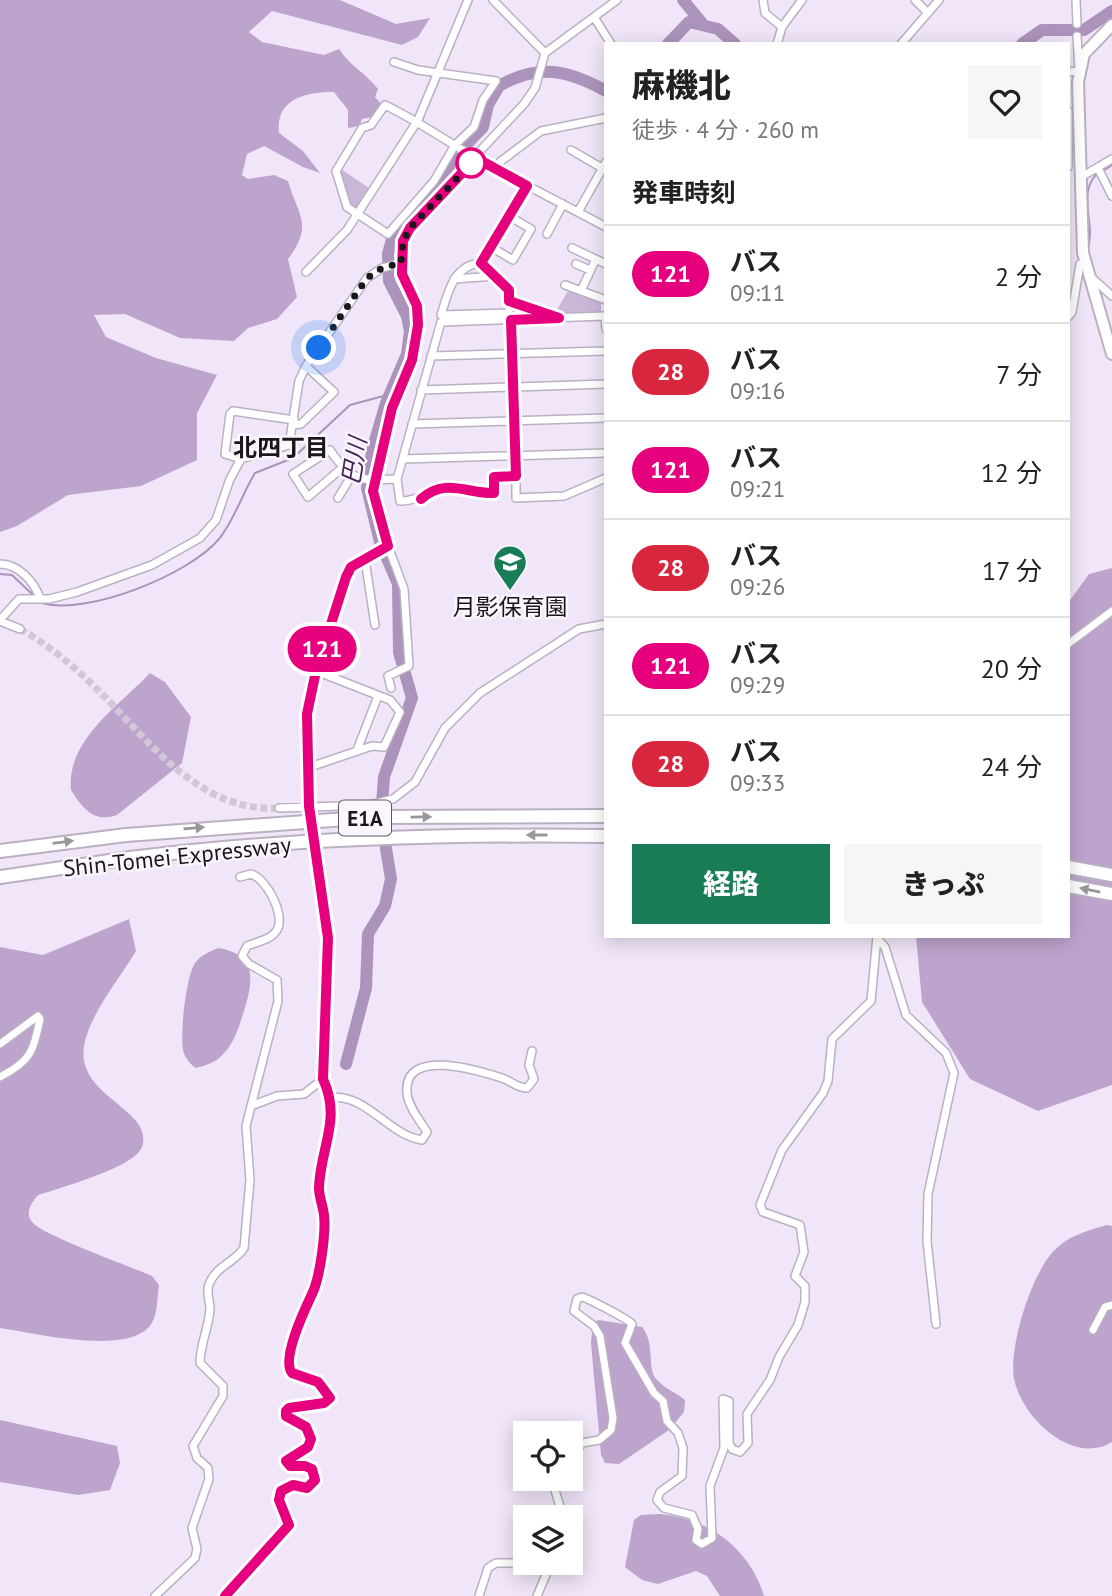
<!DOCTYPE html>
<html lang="ja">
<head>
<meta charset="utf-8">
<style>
	body { margin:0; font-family:"PT Sans","Noto Sans JP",sans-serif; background:#f6f6f6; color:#222; height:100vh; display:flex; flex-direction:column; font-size:26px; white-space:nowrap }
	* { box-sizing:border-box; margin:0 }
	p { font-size:23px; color:#767676 }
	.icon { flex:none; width:38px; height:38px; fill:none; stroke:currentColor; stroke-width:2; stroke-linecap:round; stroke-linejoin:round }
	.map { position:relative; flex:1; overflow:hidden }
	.side { position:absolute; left:604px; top:42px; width:466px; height:896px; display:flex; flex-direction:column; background:#fff; border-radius:0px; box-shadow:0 4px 18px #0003 }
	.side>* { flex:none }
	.badge { padding:0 14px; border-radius:23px; font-size:24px; line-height:46px }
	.controls { position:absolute; left:513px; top:1421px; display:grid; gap:14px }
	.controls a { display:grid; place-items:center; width:70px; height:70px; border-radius:0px; background:#fff; box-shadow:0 4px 18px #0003; font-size:35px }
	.you { position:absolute; width:35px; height:35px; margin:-18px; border:5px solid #fff; border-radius:50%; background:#1a73e8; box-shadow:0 0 0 10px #1a73e833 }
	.map>.badge { position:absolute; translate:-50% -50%; box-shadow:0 0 0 4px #fff }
	h2 { padding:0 28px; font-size:26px; line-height:63px }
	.round { display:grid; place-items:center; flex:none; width:74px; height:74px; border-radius:0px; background:#f6f6f6 }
	.head { display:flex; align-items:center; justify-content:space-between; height:119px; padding:0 28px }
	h1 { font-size:33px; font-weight:800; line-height:52px }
	.button { display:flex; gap:14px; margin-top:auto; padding:14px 28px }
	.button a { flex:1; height:80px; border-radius:0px; background:#187d57; color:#fff; font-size:28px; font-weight:800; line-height:80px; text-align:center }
	.button a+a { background:#f6f6f6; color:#222 }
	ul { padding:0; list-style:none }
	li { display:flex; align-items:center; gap:21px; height:98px; padding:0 28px; border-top:2px solid #e0e0e0 }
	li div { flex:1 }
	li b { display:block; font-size:26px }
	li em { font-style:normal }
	li .badge { min-width:77px; font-weight:700; text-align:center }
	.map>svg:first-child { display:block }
</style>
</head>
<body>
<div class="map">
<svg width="1112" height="1596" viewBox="0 0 1112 1596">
	<rect width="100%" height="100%" fill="#f1e6f9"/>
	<path fill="#cab6d7" d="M341 169 369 188 356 209 350 205 339 173Z
		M569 289 601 301V313H555Z"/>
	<path fill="#bda4cd" d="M0 0H340L396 24 430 18 418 37 402 45 272 11 249 32 262 42 324 55 339 49C350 66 366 73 378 89L375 97 381 104 372 117 362 119 359 126 348 128V110L334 92C307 92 275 98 279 133L303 151 320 173 303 167 264 146 247 154 242 175 248 179 274 175 288 181C298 216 314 224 288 259L297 297 277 319 248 328 234 341 180 338 125 314 94 315 106 337 156 358 217 375 197 413V460L141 486 68 495 17 526 0 532Z
		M1112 568V1085L1038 1111 970 1079 922 1002 916 936H1068V603L1089 574Z
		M150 673 165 682 191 717 182 763 117 815C94 823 83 809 71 790 66 740 119 706 150 673Z
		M129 919 136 951C120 979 78 1027 84 1061 90 1089 119 1101 136 1121 144 1130 147 1145 137 1154 121 1170 61 1188 38 1195 31 1203 24 1214 33 1223 43 1235 132 1267 152 1276L159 1285C157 1298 158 1317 149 1327 124 1355 34 1333 0 1328V947L43 955Z
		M218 948C259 954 253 983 243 1014 239 1027 234 1043 224 1053 217 1062 207 1065 196 1068 190 1064 185 1058 183 1050 180 1034 186 976 195 963 201 955 209 952 218 948Z
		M1107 1225 1112 1226V1442C1073 1466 1022 1418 1014 1379 1008 1347 1033 1266 1059 1246 1073 1234 1090 1230 1107 1225Z
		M599 1320 642 1327C656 1344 646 1369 657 1380 664 1388 677 1393 685 1400L684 1412 669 1430 619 1464 605 1463 601 1455 591 1343 593 1322Z
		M0 1420 117 1446 120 1463 110 1490 78 1495 0 1482Z
		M660 1514C709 1518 750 1549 764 1596H720L707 1576 696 1571 658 1584 642 1580 625 1567 634 1520 641 1515Z"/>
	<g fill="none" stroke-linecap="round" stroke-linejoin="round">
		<path stroke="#ac93bb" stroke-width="2" d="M1103 171 1112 165
			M1088 248C1096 224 1076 192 1098 173
			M1075 313 1083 270
			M0 574 12 575 33 595
			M42 603C86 616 189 575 219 539 235 519 242 494 255 473L293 458 350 405 391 394"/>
		<path stroke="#ac93bb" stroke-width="12" d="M683 0 702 23
			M668 44 689 22 718 29 735 44
			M1022 44 1042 30H1084L1112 11
			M346 1064 366 988 368 934 385 906 391 879 381 818 384 777 412 698 399 652 398 584 380 542 367 488 372 451 386 403 407 354 410 331 407 316 389 281 388 254 392 239 411 214 436 188 457 154 483 127 488 105 499 86C539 63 568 70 606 91"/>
		<path stroke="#d1c7d8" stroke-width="7" stroke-dasharray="7 3.5" stroke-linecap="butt" d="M20 629C49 645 76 668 100 692 150 742 200 813 279 808"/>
		<g stroke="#bab0c2" stroke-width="10">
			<path id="minor" d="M493 0 545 53
				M763 0 765 13 782 27
				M915 0 928 13
				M1076 0 1077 24
				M594 17 611 44
				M777 44 782 27 802 0
				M901 44 939 0
				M394 62 418 70 496 81 483 100 474 127 455 145 434 181 388 234 347 207 336 171 362 128 371 125 385 105C416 120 443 139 473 156 517 181 561 203 606 227
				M1068 72 1079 71 1077 36
				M1068 111V167
				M571 150 602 168
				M1098 168 1112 196
				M496 169 501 161 541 131 606 118
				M1081 177 1112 159
				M578 212 606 162
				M547 234 563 204
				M491 247 513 260 531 229 509 216
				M572 248 606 264
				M481 263 509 290V313L441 315C448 293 453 265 481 263Z
				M481 263 528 185
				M576 264 590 270
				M306 272 347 230 418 120 468 0
				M1091 277 1112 296
				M454 279 495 276
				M565 285 606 300
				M581 291 594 263
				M509 301 555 316
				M1068 317 1072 312 1080 264
				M511 320 516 476
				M606 329 605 316 441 322 397 479 400 501C420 502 434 485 455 485 468 486 480 494 494 493V477L516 476V498L564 496 606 478
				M431 356 606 351
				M421 390 606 384
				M412 424 606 418
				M293 425 301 424 334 392 306 366
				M241 459 225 454 230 414 233 411 294 420
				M403 459 606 453
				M342 468 308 497 293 474 330 450C351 482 362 481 397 479
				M338 498 352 475
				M388 546 404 589 409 666 388 676 391 688
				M365 560 375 625
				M0 564C19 564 34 582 40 598
				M0 620 19 599H49L77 592 152 565 200 538 216 520 230 479 241 459 289 445 299 381 306 366 367 278 382 268 401 263
				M0 621 20 629
				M1068 644 1112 611
				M357 750 378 696
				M307 768 372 746 384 747 400 712 390 700 316 671
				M279 808 370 805 393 799 415 782 445 728 480 693 579 629 606 624
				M877 938 885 947 906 1015 946 1053 954 1073 928 1194 927 1241 936 1324
				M0 1044 38 1016 40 1019C33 1052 31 1061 0 1077
				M331 1098C366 1093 388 1135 422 1140L427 1132C420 1121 408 1106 407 1093 403 1047 477 1070 502 1078 511 1081 517 1088 527 1088L534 1079 529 1065 532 1051
				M251 1106 277 1096 304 1094 323 1079
				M1093 1330 1105 1307 1112 1305
				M570 1461 582 1443 599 1440 611 1430 613 1418 600 1336 594 1326 574 1311 577 1299 582 1297C589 1299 628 1319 632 1324L625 1343 654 1393 663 1401 667 1421 678 1433 683 1448 682 1476 660 1492 657 1500 664 1508 692 1515 698 1529 696 1540 702 1544 712 1538 710 1486 724 1448 723 1399 729 1401V1443L732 1449 740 1452 748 1443 747 1414 770 1380 779 1357 798 1325 805 1302V1286L795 1276 804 1252 800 1225 763 1212 760 1205 782 1150 823 1093 828 1081 832 1039 871 1001 877 936
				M557 1479 555 1490 563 1517
				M155 1596 195 1558 197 1549 192 1528 209 1479 208 1468 197 1458 193 1446 223 1396V1386L200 1363C200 1344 209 1327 210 1309 210 1300 205 1291 210 1282 217 1266 235 1262 244 1248L250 1180 246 1126 278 1001 277 980 249 964 242 956 247 946C256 942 271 940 277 930 286 915 266 878 251 874L240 877
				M225 1596 289 1525 279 1500 281 1491 293 1485 307 1488 315 1480 312 1469 288 1465 289 1456 308 1447 311 1439 306 1427 286 1416V1411L289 1408 324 1403 330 1398 319 1382 292 1373 288 1361 299 1329 303 1308 313 1292 321 1255 324 1217 319 1189 332 1116 331 1098 323 1079 328 938 309 806 307 714 316 671 346 577 351 567 388 546 373 490 392 408 412 360 418 325 417 306 402 274 403 241 409 227 524 104 535 88 545 53 617 0
				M479 1596 488 1568 496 1563H532
				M537 1596 551 1563"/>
		</g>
		<g stroke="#bab0c2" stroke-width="14">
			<path id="primary" d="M1112 25 1084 54 1078 82 1083 253 1112 354"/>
		</g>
		<g stroke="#bab0c2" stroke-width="16">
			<path id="motorway" d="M0 851 126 835
				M1068 867 1112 875
				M0 877 130 858
				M1068 886 1112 894"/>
		</g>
		<use href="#minor" stroke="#fff" stroke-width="7"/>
		<use href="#primary" stroke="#fff" stroke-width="10"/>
		<use href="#motorway" stroke="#fff" stroke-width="12"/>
		<g stroke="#bab0c2" stroke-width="16" stroke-linecap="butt">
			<path id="motorway-bridge" d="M126 835 374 817 606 816
				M130 858C288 838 446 834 606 836"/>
		</g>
		<use href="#motorway-bridge" stroke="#fff" stroke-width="12"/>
	</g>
	<defs><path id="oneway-solid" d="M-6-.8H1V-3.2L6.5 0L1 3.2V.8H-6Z" transform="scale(1.75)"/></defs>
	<g fill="#989699">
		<use href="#oneway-solid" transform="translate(421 817) rotate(-1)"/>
		<use href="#oneway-solid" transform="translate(194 828) rotate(-5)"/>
		<use href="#oneway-solid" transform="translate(537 835) rotate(-180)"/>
		<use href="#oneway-solid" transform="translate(63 842) rotate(-7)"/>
		<use href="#oneway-solid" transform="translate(1090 890) rotate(-169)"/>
	</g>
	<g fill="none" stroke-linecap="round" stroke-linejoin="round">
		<g stroke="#fff" stroke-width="16">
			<path id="line" d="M225 1596 289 1525 279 1500 281 1491 293 1485 307 1488 315 1480 312 1469 305 1466H290L286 1461 308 1447 311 1439 306 1427 286 1416V1411L289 1408 324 1403 330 1398 318 1382 292 1373C281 1359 305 1309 312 1294 320 1278 326 1233 324 1215 323 1206 319 1197 319 1188 320 1148 342 1120 323 1079L328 938 309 806 307 714 316 671 346 577 351 567 388 546 373 491 392 408 412 360 418 325 417 306 402 274 403 241 410 228 476 158 527 186 481 263 509 290V301L559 318 511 320 516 476 494 477V493C467 494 446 477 421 499"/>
		</g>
		<use href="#line" stroke="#e6007e" stroke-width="10"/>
		<path stroke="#1a161c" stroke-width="7" stroke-dasharray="0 12.6" d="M319 348 367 278 382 268 401 263 403 241 410 228 476 158 471 163"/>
	</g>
	<defs>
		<g id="school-pin" transform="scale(1.75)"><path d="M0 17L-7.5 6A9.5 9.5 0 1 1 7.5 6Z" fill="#187d57" stroke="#fbf6fe"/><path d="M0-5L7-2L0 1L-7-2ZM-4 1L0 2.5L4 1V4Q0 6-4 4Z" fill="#fff"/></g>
	</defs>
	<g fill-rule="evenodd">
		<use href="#school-pin" x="510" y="562"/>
	</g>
	<circle fill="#fff" stroke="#e6007e" stroke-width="3.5" cx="471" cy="163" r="14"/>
	<g text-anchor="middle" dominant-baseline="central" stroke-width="5" stroke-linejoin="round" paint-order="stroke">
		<rect fill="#fbf6fe" stroke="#5e5960" stroke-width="2" x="339" y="800.5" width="52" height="35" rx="5"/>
		<g font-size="21" font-weight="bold" fill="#1a161c">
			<text x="365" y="818">E1A</text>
		</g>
		<g font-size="23" fill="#1a161c" stroke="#fbf6fe">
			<text x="510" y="606">月影保育園</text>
		</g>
		<g font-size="23" fill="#1a161c" stroke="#fbf6fe">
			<text transform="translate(177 856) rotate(-6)">Shin-Tomei Expressway</text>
		</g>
		<g font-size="24" font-weight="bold" fill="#1a161c" stroke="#fbf6fe">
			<text x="281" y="447">北四丁目</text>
		</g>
		<g font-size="24" font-style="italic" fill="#452457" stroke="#fbf6fe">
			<text transform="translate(354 461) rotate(-81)">巴川</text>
		</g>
	</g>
</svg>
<div class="controls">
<a><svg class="icon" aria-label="locate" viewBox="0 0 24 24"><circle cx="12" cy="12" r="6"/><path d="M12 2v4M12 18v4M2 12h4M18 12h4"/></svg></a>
<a><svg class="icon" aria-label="layers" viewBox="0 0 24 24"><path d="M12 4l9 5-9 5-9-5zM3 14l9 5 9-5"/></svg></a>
</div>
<div class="you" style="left:319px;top:348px"></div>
<b class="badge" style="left:322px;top:649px;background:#e6007e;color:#fff">121</b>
<section class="side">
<div class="head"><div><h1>麻機北</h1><p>徒歩 · 4 分 · 260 m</p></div><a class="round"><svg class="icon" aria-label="heart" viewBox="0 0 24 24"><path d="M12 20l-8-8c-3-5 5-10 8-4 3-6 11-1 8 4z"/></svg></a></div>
<h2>発車時刻</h2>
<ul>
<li><span class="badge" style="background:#e6007e;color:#fff">121</span><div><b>バス</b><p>09:11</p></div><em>2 分</em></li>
<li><span class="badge" style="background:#d7263d;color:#fff">28</span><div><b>バス</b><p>09:16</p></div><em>7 分</em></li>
<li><span class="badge" style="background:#e6007e;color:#fff">121</span><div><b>バス</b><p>09:21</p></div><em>12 分</em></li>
<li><span class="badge" style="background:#d7263d;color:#fff">28</span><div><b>バス</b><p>09:26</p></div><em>17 分</em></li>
<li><span class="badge" style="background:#e6007e;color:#fff">121</span><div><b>バス</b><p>09:29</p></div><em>20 分</em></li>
<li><span class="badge" style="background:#d7263d;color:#fff">28</span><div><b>バス</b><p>09:33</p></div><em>24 分</em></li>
</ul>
<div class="button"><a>経路</a><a>きっぷ</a></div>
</section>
</div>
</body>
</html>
